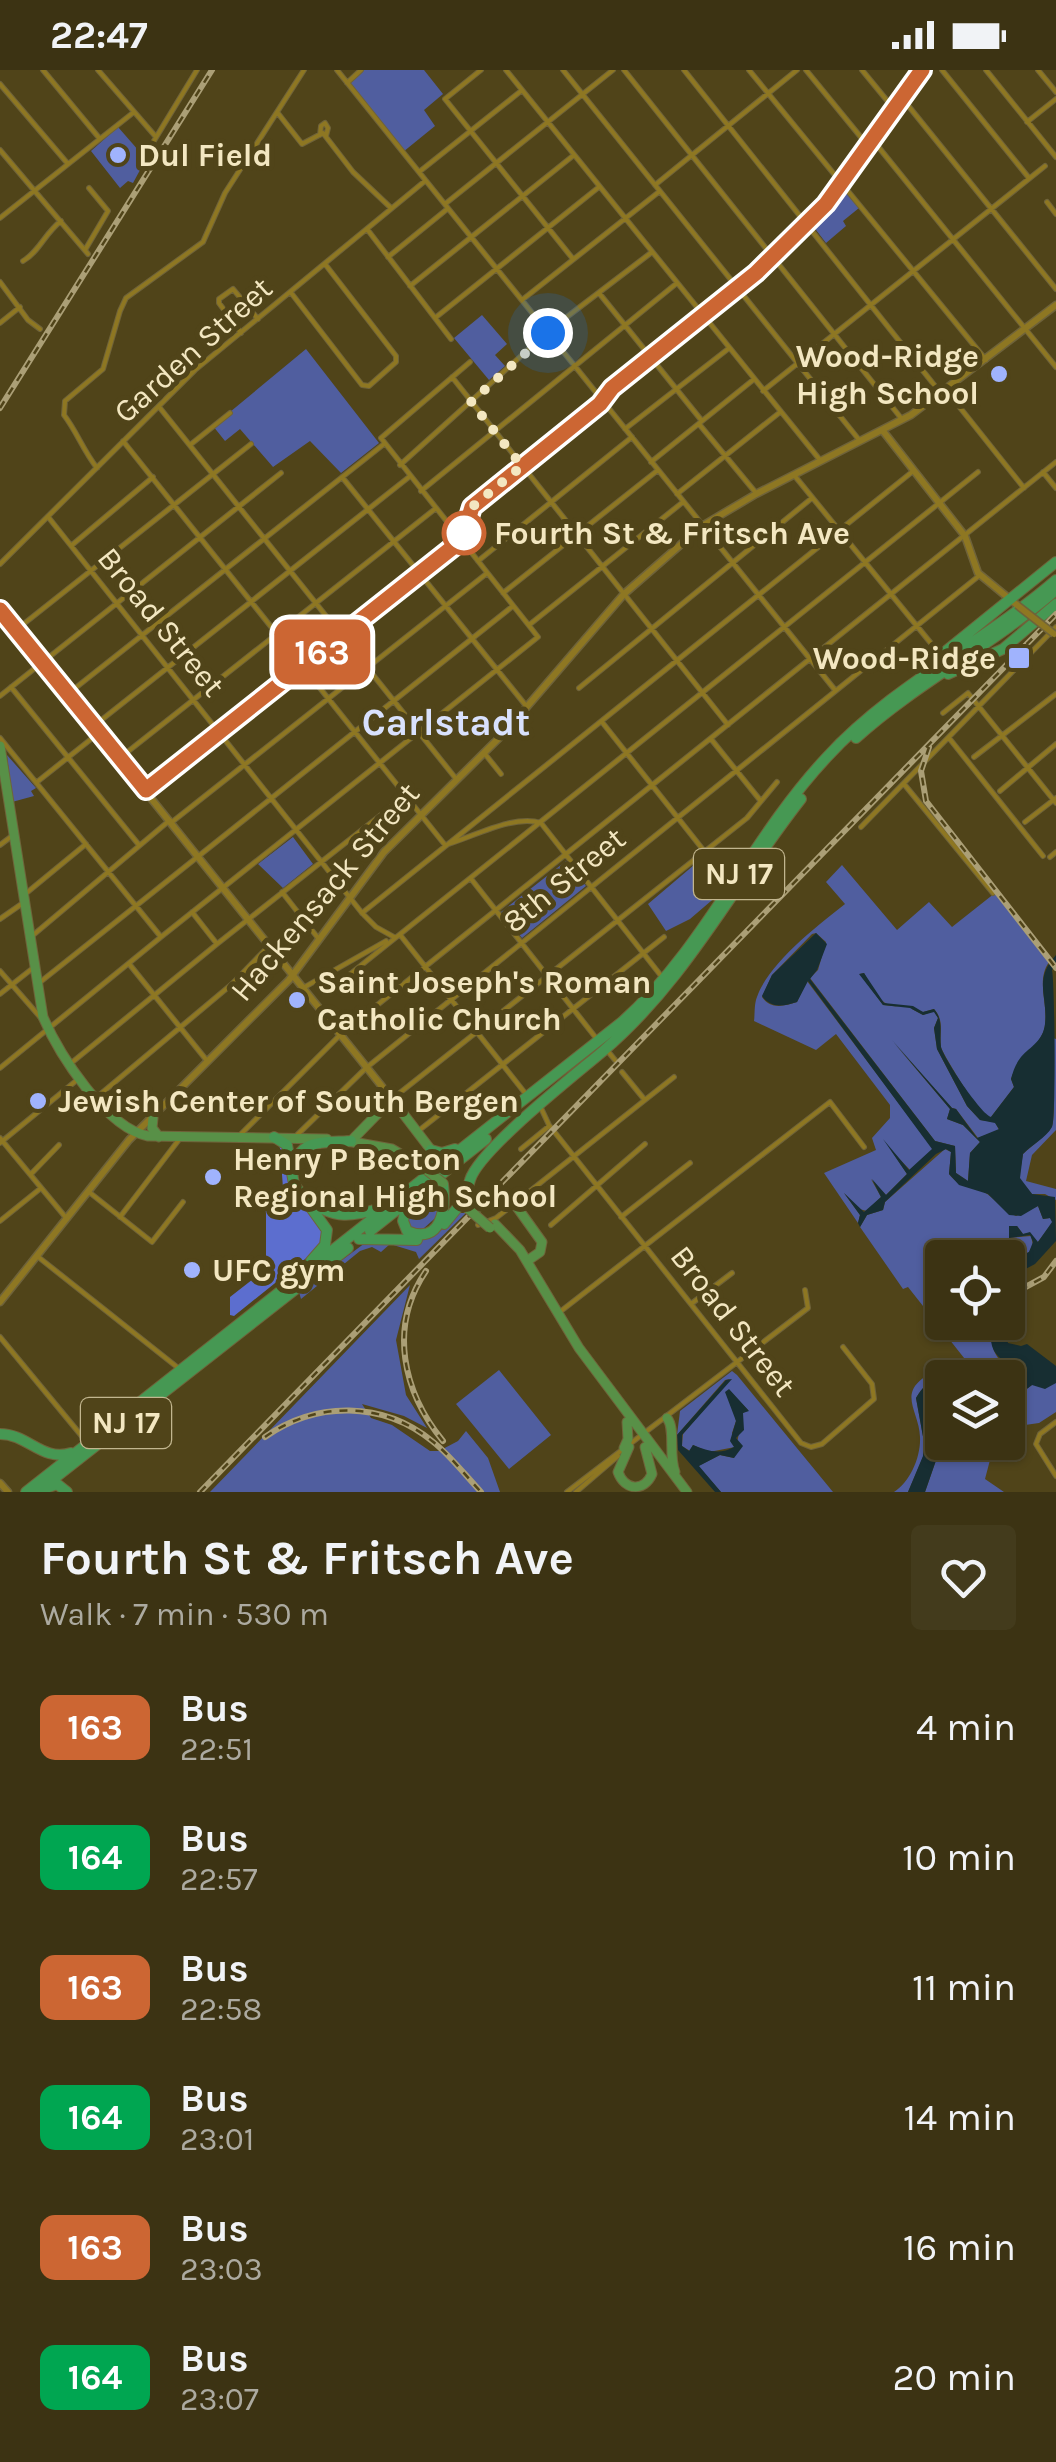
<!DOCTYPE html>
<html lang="en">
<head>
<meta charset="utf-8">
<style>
	body { margin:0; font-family:Karla,sans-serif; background:#433b1c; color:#f1f3f6; height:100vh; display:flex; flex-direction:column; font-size:38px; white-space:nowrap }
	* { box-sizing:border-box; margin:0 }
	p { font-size:32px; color:#acaaa0 }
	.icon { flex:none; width:55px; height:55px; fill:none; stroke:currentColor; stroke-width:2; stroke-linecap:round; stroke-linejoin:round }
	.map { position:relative; height:1422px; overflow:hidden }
	.details { display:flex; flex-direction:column; background:#3c3313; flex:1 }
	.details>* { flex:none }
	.badge { padding:0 20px; border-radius:15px; font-size:35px; line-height:65px }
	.fabs { position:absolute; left:925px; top:1170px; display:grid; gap:20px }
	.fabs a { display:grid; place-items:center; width:100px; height:100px; border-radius:10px; background:#3c3313; box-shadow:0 2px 8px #0004,0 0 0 2px #554e33; font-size:50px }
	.you { position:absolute; width:50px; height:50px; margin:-25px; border:8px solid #fff; border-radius:50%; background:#1a73e8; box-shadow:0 0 0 15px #1a73e833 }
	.map>.badge { position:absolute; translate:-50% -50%; box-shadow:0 0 0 5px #fff }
	.round { display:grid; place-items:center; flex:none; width:105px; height:105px; border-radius:10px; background:#433b1c }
	.overview { display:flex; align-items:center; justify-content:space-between; height:170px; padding:0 40px }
	h1 { font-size:48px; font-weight:700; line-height:75px }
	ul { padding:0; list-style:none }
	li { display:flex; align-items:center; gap:30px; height:130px; padding:0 40px }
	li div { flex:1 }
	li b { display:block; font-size:38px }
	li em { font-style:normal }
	li .badge { min-width:110px; font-weight:700; text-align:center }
	.status { display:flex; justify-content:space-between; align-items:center; height:70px; padding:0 50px; background:#3c3313; direction:ltr }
	.status svg { height:28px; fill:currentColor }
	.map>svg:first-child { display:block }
</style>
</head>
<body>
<div class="status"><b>22:47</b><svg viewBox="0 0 49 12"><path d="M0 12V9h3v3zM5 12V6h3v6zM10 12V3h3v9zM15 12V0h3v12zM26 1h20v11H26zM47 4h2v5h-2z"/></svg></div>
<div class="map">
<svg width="1056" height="1422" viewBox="0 0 1056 1422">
	<rect width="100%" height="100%" fill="#504419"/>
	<path fill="#505e9f" d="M360 0H424L443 24 424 40 435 56 403 82 347 11Z
		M118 57 146 89 133 113 128 111 120 118 91 81Z
		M844 120 859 138 843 151 846 156 826 173 813 156Z
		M482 245 507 274 495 285 505 296 489 310 454 268Z
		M306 279 379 373 341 403 310 371 273 397 240 359 225 371 213 356Z
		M7 685 36 718 31 721 34 726 12 732Z
		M293 767 313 794 283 818 258 794Z
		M566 791 586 816 522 868 501 842Z
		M694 795 718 825 690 849 666 861 648 834Z
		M842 795 897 860 929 832 952 857 995 823 1049 892C1036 911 1048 933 1045 955 1043 975 1019 984 1011 1009L1014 1017 991 1047C989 1047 986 1047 984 1045 979 1042 942 983 941 977 939 962 945 951 934 939L923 942C911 937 903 938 891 935 878 933 870 913 864 903L860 904 883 935 910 938 923 945 934 941 938 948 934 958 937 979 967 1036 980 1050 995 1052 999 1060 978 1068 956 1039 952 1038 894 973 950 1039 947 1049 963 1055 980 1072 970 1083 968 1111 956 1103 955 1076 935 1071 810 908 818 900 826 872 816 863 812 864 772 905 762 927C771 940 784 936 797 932L807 911 933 1079 910 1100 891 1080 907 1104 886 1125 871 1109 881 1127 867 1141 859 1139 844 1123 860 1145 858 1153 824 1103 876 1080 872 1068 890 1048V1035L836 964 816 980 754 951C755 944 754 934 757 927 768 894 818 855 845 834L826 812Z
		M1053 968 1056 969V1060L1032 1085 1026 1111 1056 1119V1130L1045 1124H1032L1019 1108 1023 1084C1032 1075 1046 1067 1052 1056 1056 1049 1053 982 1053 968Z
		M945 1079 951 1082 949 1104C960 1118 969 1115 984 1122 994 1127 1000 1139 1016 1146L1038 1136 1043 1149 1050 1148 1053 1152 1037 1173 1030 1163 1023 1164 1017 1156H1009V1168L1031 1166 1033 1175 1029 1182 1008 1192V1188H942V1252L990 1253C991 1269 991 1292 1012 1296L1013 1305 1011 1309C975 1299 938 1291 916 1328L924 1372 923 1387 908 1422H894C910 1412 921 1387 920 1367 919 1338 893 1321 937 1300 946 1296 959 1296 968 1293L908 1217 903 1219 860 1157 867 1145 883 1140 885 1132Z
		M436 1117 442 1142 423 1159 409 1158 407 1143Z
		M456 1143H466L419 1189 416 1182 390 1174 381 1182 372 1177 360 1181 301 1229 299 1222 365 1173 431 1168Z
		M410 1215 396 1270 406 1325 427 1358 404 1346 362 1334 371 1348 392 1355 430 1381H439L458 1371 466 1361 488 1388 500 1422H210Z
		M499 1300 551 1365 509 1399 456 1334Z
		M732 1301 737 1305 833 1422H721L698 1396 720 1385 734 1388 743 1343 748 1340 729 1320 736 1351 732 1363 735 1377 709 1382 693 1375 690 1381 682 1376 683 1364 730 1309 725 1310 677 1365 680 1341Z
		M1056 1313V1342L1039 1353 1025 1355 1019 1375 990 1390 985 1409 1004 1422H925L941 1376 926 1331 930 1322 942 1316V1372H1008V1325L1020 1324 1032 1315Z"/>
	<path fill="#5c6ecf" d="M276 1071 283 1074 288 1104 323 1157 320 1177 234 1246 230 1245V1227L266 1199V1143L263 1129 283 1118 280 1078Z"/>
	<path fill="#172e32" d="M816 863 827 874 817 900 810 909 935 1071 955 1076 956 1103 968 1111 970 1083 980 1072 963 1055 947 1049 950 1039 892 970 952 1038 956 1039 977 1068 999 1059 995 1053 980 1050 967 1036 937 979 934 958 938 948 934 942 923 945 910 938 883 935 859 904 864 903 884 933 913 936 923 942 934 939C944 951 939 962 941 977 944 989 981 1044 991 1047L1014 1017 1011 1009C1013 1001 1016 993 1021 987 1031 976 1043 971 1045 954 1048 925 1033 910 1056 885V895L1052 900C1055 915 1056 1050 1052 1057 1046 1068 1031 1075 1023 1084L1020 1108 1032 1124 1055 1127 1056 1171 1035 1194 1018 1203 1012 1210 1008 1208V1193L1029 1182 1033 1172 1030 1165 1009 1168V1156H1017L1023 1164 1030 1162 1038 1172 1052 1152 1050 1148 1043 1149 1038 1136 1021 1146 1009 1145 988 1124 959 1115 949 1104 951 1082 946 1079 936 1084 885 1132 883 1140 867 1145 860 1157 858 1153 860 1145 844 1123 864 1142 881 1127 872 1109 886 1125 907 1104 883 1069 909 1100 932 1079 808 911 797 932C784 936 771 939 762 926L772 905Z
		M990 1253H1002L1008 1273 1021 1276 1027 1274 1056 1296V1313L1045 1319 1032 1315 1020 1324 1008 1325V1308L1013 1305 1014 1299C991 1282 991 1281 990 1253Z
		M963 1299 1005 1307 942 1308V1316L930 1322 926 1331 941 1376 925 1422H908L923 1386 924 1372 916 1328C928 1308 941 1303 963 1299Z
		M732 1309 682 1365V1376L689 1381 693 1375C707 1381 720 1385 734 1377L730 1371 736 1351 725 1322 729 1319 749 1341 743 1343 744 1360 736 1368 743 1376 734 1388 720 1385 699 1396 721 1422H715L678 1380 677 1365 726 1310Z"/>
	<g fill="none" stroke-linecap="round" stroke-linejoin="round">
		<g stroke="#6f633a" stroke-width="6">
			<path id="minor" d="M43 0 100 69
				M98 0 156 67
				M337 0 835 620
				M481 0 445 29 573 189
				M506 0 820 390
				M563 0 860 371
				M624 0 901 348
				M684 0 939 321
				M749 0 986 290
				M806 0 864 71 876 74 1056 297
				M862 0 894 39
				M942 0 1029 108
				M986 0 1056 87
				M1038 0 1056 22
				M347 13 361 0
				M0 14 68 94
				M902 28 1056 219
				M277 42 302 74 323 63 353 102 390 137
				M1027 52 1056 29
				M320 65 321 56 325 53 328 58 326 66
				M149 79 197 0
				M0 80 88 184
				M419 102 521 21
				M655 115 797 0
				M1047 132 1056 144
				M445 134 613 0
				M0 148 134 42
				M367 159 451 269
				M85 180 108 141 89 118
				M388 187 446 140
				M23 191C39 182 45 163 61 151
				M0 212 28 250 40 259
				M410 216 574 85
				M599 223 702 351
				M292 224 362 315 369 316 396 292V286L325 194
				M522 230 660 121
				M435 248 599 117
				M0 253 20 237
				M241 263 219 233V229L233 219 258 249
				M452 307 728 655
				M946 320 1024 418
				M763 321 1045 96
				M160 338 457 710
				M699 354 756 423
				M625 359 728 279
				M123 371 445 775C473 767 514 744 541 753
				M190 375 230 343
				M651 392 753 310
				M400 395 551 259 652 182
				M97 398C83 380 77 362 64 345L65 331 103 299 120 241 126 228 203 172 225 123 304 0
				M1043 402 1056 418
				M794 405 934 577
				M342 407 527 637
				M421 421 677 213
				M677 424 779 343
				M49 448 362 843 376 857 394 867
				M72 475 153 407
				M478 491 632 367
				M0 494 195 300 425 111
				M503 523 658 400
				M529 555 683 432
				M16 560 251 374
				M11 617 139 775
				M579 618 812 428
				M69 623 384 374
				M0 626 281 403
				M943 643 968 623 1056 733
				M602 652 731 815
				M95 655 409 407
				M0 668 161 867
				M949 668 1043 786
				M711 669 760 730
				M485 684 501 704
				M121 687 435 439
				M974 687 1056 624
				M37 712 100 662
				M904 714 993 823
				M146 719 460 471
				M1000 721 1056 674
				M172 752 486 504
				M1025 752 1056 728
				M541 753 662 907
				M861 757 1056 557
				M0 775 12 766
				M1050 787 1056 782
				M472 810 596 968
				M282 822 318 868
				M24 825 86 774
				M192 842 217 874
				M362 843 912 402
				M0 849 23 833
				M32 866 170 750
				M401 866 525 1023
				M130 895 208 992
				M0 901 41 948
				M39 913 513 536
				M303 918 386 871
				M329 921 978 402
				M0 924 33 898
				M606 979 615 990
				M70 994 217 874 405 726
				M0 998 161 867 538 567 381 368 470 292
				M622 1002 644 1029
				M97 1027 232 914 270 875
				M392 1029 747 748 777 712
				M541 1038 549 1055 801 1373 811 1377 822 1374 874 1329 872 1314 843 1277
				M417 1062 664 867
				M241 1064 341 964 1056 392
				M296 1066 366 998 980 505
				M0 1068 67 1149
				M0 1073 77 1010
				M521 1079 548 1057
				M31 1104 59 1075
				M89 1122 152 1172 183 1132
				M120 1147 181 1067
				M621 1147 690 1093
				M0 1151 41 1118
				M478 1155 496 1148 674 1007
				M551 1155 645 1074
				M37 1186 177 1297
				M691 1234 732 1203
				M561 1241 830 1032 864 1077
				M0 1267 85 1370
				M1056 1352 1040 1364 1036 1374 1056 1406
				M567 1422 808 1238 805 1220
				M576 1422 618 1386"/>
		</g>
		<g stroke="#6f633a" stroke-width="9">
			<path id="tertiary" d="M449 455 600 334 612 318 756 203 826 134 922 0
				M461 470 472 438
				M0 540 392 1029
				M0 1413 8 1422"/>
		</g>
		<g stroke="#6f633a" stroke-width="9">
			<path id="secondary" d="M883 361 965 466 978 503 1017 535
				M0 1232 129 1070 289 910 384 782 506 661 624 524 702 456 756 424 911 345 1056 235"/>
		</g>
		<g stroke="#6f633a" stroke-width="11">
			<path id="primary" d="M0 676 43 947C59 984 106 1058 148 1066L327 1069
				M153 1048 152 1058 159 1067
				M347 1071 392 1079 424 1098
				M351 1071 392 1029 431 1080
				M514 1133 542 1172 540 1182 527 1191
				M495 1154 520 1180 579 1278 687 1422
				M667 1348C676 1359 668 1384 675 1402
				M629 1377 618 1402C625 1421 644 1422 652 1404L645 1377
				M624 1378 628 1369 627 1352"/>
		</g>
		<g stroke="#6f633a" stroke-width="12">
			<path id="trunk" d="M930 594 1056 492
				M948 604 1003 579 1056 534
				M856 668C918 612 993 575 1056 520
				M274 1067 287 1075 294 1114 327 1160 325 1175 311 1191
				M296 1100C295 1068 326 1073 351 1071
				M427 1106 433 1089 431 1080 442 1083 455 1079
				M310 1129C332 1151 354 1146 382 1138
				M417 1131 405 1142 403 1151 407 1161C442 1176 446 1138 443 1114
				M476 1139C471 1129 466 1121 470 1110 479 1080 575 1005 602 982 686 911 734 814 801 729
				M444 1154 463 1131
				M370 1161 486 1069
				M359 1169 417 1170
				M0 1364C28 1364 42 1392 71 1383
				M47 1414 348 1178
				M38 1421 57 1414 67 1422
				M26 1422 622 952C706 877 750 769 827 687 893 615 983 573 1056 510"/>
		</g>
		<use href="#minor" stroke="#8e7722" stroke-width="4"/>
		<use href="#tertiary" stroke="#8e7722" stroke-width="6"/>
		<use href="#secondary" stroke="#8e7722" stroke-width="6"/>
		<use href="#primary" stroke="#589047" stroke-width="9"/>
		<use href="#trunk" stroke="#469853" stroke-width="10"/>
		<g stroke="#ab9f76" stroke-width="6">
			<path id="rail" d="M0 338 212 0
				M929 677 921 701 926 731 1056 898
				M426 1201C388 1257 403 1322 443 1371
				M1020 1220 1044 1207 1056 1191
				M265 1367C316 1331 383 1331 432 1371 450 1385 465 1405 481 1422
				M200 1422 1056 544"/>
		</g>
		<use href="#rail" stroke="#504419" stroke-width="2.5" stroke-dasharray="8" stroke-linecap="butt"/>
		<g stroke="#6f633a" stroke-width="9" stroke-linecap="butt">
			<path id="secondary-bridge" d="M1017 535 1054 564"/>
		</g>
		<g stroke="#6f633a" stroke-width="11" stroke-linecap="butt">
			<path id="primary-bridge" d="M424 1098 443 1113
				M465 1136 490 1158"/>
		</g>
		<use href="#secondary-bridge" stroke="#8e7722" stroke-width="6"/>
		<use href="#primary-bridge" stroke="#589047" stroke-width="9"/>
	</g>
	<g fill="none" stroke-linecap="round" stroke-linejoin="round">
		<g stroke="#fff" stroke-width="22">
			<path id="line" d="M0 540 146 720 462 470 472 437 600 334 612 318 756 203 826 134 922 0"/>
		</g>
		<use href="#line" stroke="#c63" stroke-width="15"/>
		<path stroke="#f3e7c1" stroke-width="10" stroke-dasharray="0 18" d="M464 463V466L472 437 522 396 471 332 548 263"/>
	</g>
	<g fill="#a0b3fd" stroke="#504419" stroke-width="4">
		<circle cx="118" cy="85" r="10"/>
		<circle cx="999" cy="304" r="10"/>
		<rect x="1007" y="576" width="24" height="24" rx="5"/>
		<circle cx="297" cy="930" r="10"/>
		<circle cx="38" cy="1031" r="10"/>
		<circle cx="213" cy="1107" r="10"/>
		<circle cx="192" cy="1200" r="10"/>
	</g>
	<circle fill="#fff" stroke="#c63" stroke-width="5" cx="464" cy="463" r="20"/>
	<g text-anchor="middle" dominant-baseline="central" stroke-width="10" stroke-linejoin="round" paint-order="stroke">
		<g fill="#504419" stroke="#c2b68f" stroke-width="2.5">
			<rect x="694" y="779" width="90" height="50" rx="8"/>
			<rect x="81" y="1328" width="90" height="50" rx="8"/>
		</g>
		<g font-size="30" font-weight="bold" fill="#f3e7c1">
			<text x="739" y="804">NJ 17</text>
			<text x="126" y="1353">NJ 17</text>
		</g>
		<g font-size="32" font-weight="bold" fill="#f3e7c1" stroke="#504419" text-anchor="start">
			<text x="138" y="85">Dul Field</text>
			<text x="979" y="286" text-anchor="end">Wood-Ridge<tspan x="979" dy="37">High School</tspan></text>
			<text x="996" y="588" text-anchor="end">Wood-Ridge</text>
			<text x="317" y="912">Saint Joseph's Roman<tspan x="317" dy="37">Catholic Church</tspan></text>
			<text x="58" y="1031">Jewish Center of South Bergen</text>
			<text x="233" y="1089">Henry P Becton<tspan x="233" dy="37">Regional High School</tspan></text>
			<text x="212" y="1200">UFC gym</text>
		</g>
		<g font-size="32" fill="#f3e7c1" stroke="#504419">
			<text transform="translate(193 280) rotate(-42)">Garden Street</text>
			<text transform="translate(161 552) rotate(51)">Broad Street</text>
			<text transform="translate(564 810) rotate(-39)">8th Street</text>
			<text transform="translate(325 822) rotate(-50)">Hackensack Street</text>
			<text transform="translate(733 1251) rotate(52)">Broad Street</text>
		</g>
		<g font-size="32" font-weight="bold" fill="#f3e7c1" stroke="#504419" text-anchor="start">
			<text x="494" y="463">Fourth St &amp; Fritsch Ave</text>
		</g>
		<g font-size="38" font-weight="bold" fill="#d9e1fd" stroke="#504419">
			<text x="446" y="652">Carlstadt</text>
		</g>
	</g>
</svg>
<div class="fabs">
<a><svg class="icon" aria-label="locate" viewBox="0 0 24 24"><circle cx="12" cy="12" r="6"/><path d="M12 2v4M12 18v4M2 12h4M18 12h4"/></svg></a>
<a><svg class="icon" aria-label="layers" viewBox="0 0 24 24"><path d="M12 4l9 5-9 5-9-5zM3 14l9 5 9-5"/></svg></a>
</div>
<div class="you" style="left:548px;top:263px"></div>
<b class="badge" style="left:322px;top:582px;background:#c63;color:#fff">163</b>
</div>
<section class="details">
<div class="overview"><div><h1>Fourth St &amp; Fritsch Ave</h1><p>Walk · 7 min · 530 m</p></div><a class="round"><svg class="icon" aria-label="heart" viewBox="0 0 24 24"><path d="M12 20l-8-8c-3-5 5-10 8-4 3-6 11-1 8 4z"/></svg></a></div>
<ul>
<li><span class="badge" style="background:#c63;color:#fff">163</span><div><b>Bus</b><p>22:51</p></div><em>4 min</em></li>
<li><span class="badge" style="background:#00a651;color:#fff">164</span><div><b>Bus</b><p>22:57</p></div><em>10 min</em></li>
<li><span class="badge" style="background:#c63;color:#fff">163</span><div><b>Bus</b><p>22:58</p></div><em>11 min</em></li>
<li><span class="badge" style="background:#00a651;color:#fff">164</span><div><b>Bus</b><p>23:01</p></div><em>14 min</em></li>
<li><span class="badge" style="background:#c63;color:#fff">163</span><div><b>Bus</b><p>23:03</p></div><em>16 min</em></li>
<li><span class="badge" style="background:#00a651;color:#fff">164</span><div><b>Bus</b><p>23:07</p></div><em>20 min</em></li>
</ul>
</section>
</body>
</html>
